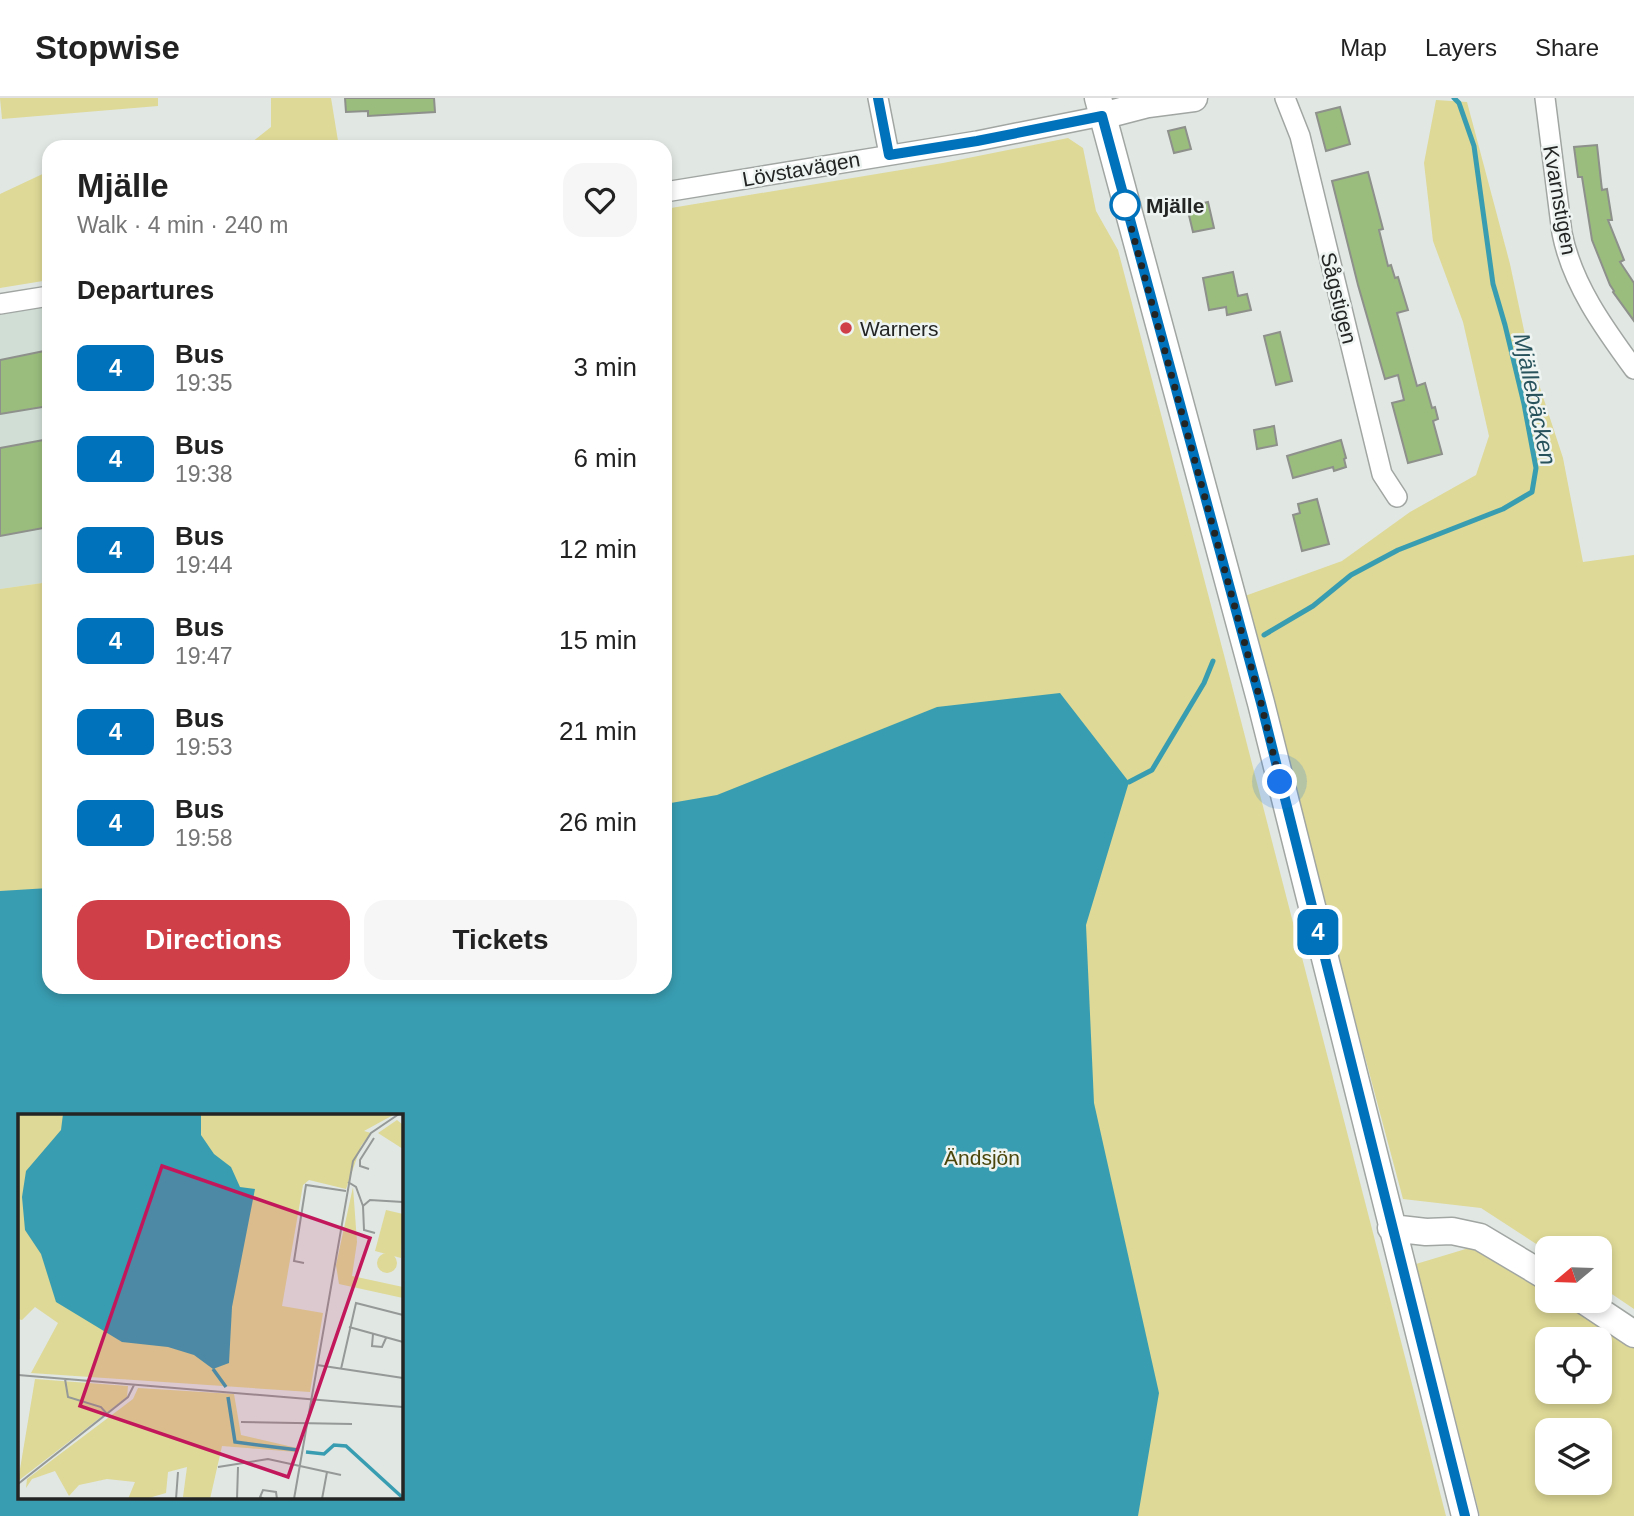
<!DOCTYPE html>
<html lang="en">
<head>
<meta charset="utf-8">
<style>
	body { margin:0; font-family:Arial,sans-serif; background:#f6f6f6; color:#222; height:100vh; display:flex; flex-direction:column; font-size:26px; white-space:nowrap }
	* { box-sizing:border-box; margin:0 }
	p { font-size:23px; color:#767676 }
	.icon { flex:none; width:38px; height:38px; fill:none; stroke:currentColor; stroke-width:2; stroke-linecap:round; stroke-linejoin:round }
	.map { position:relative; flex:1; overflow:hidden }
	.side { position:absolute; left:42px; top:42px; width:630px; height:854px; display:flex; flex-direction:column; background:#fff; border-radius:21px; box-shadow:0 4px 10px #0003 }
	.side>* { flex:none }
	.badge { padding:0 14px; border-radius:10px; font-size:24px; line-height:46px }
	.needle { width:46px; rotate:251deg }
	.fabs { position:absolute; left:1535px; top:1138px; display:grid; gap:14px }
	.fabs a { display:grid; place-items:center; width:77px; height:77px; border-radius:14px; background:#fff; box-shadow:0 4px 10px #0003; font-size:35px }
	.you { position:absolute; width:35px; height:35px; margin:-18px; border:5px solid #fff; border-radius:50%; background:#1a73e8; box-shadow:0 0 0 10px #1a73e833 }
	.map>.badge { position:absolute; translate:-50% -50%; box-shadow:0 0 0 4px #fff }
	h2 { padding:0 35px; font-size:26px; line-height:63px }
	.round { display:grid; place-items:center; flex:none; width:74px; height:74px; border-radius:21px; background:#f6f6f6 }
	.head { display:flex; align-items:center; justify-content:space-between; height:119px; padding:0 35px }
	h1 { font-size:33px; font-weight:600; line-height:52px }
	.button { display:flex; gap:14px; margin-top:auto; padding:14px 35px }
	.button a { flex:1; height:80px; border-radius:21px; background:#cf3f47; color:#fff; font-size:28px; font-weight:600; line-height:80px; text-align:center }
	.button a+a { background:#f6f6f6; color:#222 }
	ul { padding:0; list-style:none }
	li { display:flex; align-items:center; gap:21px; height:91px; padding:0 35px }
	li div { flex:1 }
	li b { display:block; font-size:26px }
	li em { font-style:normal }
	li .badge { min-width:77px; font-weight:700; text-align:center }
	header { display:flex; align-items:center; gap:42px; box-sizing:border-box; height:98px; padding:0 35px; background:#fff; border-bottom:2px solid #e0e0e0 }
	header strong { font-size:33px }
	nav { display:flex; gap:38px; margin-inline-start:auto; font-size:24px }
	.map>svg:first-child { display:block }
</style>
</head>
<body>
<header>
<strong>Stopwise</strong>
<nav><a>Map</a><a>Layers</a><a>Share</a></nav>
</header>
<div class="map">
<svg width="1634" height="1418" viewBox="0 0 1634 1418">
	<rect width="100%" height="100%" fill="#e1e7e3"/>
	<path fill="#d0ded6" d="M49 198V484L0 491V206Z"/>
	<path fill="#ded996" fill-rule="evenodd" d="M0 0H158V8L2 21Z
		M271 0H331L339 49H246L271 29Z
		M1436 2 1467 4 1510 166 1529 256 1563 360 1583 464 1634 457V1211L1600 1188V1150H1547V1153L1481 1110 1403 1101 1242 499 1342 463 1410 414 1476 377 1489 338 1463 224 1433 143 1424 65Z
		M1068 40 1083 50 1096 113 1118 152 1224 557 1446 1418H0V491L49 484V889H665V111L943 65ZM19 1017H401V1399H19Z
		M211 42 244 49H119L130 45Z
		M49 73V182L0 190V96Z
		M1479 1147 1547 1192V1202H1563L1634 1249V1418H1480L1416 1166ZM1547 1241H1600V1293H1547ZM1547 1332H1600V1384H1547Z"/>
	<path fill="#399db1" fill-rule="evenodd" d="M1060 595 1129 684 1086 827 1094 1005 1159 1295 1138 1418H0V793L49 790V889H665V706L717 697 937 609ZM19 1017H401V1399H19Z"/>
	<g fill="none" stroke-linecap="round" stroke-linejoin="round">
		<path stroke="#399db1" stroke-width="5" d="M1264 537 1313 508 1351 477 1398 452 1503 411 1532 394 1536 370 1524 306 1505 227 1493 186 1474 48 1459 5 1454 0
			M1129 684 1152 672 1204 585 1213 563"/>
	</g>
	<path fill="#9abd7d" stroke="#8d908b" stroke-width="2" d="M345 0H434L435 14 368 18V13L346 14Z
		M1340 9 1350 46 1326 53 1316 15Z
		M1185 29 1191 51 1174 55 1168 33Z
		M1597 47 1602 92 1607 91 1612 122H1608L1624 162 1620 164 1634 185V223L1613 194 1614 193 1610 187 1592 142 1582 79H1578L1574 49Z
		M1368 74 1383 131 1379 132 1388 168 1391 167 1395 180 1398 179 1408 212 1397 215 1417 288 1425 285 1432 310 1435 309 1438 321 1433 323 1442 356 1408 365 1392 305 1404 302 1398 277 1385 281 1358 187 1332 83Z
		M1208 104 1214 130 1193 134 1187 109Z
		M1233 174 1238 198 1247 196 1251 212 1227 217 1226 209 1209 212 1203 180Z
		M1280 234 1292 283 1276 287 1264 238Z
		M49 252V308L0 316V262Z
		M1274 328 1277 347 1257 351 1254 332Z
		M49 341V429L0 438V350Z
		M1341 342 1346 360 1344 361 1346 369 1334 373 1333 369 1293 380 1287 358Z
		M1317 401 1329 446 1302 453 1293 417 1300 415 1298 406Z"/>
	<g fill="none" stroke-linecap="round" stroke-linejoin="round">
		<g stroke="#a1a6a3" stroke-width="22">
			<path id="street" d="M878 0 889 56
				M1285 0 1300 38 1382 376 1397 399
				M1545 0 1562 135C1572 186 1604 230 1634 271
				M665 94 977 43 1102 18
				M0 206 49 198"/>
		</g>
		<g stroke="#a1a6a3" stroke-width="29">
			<path id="secondary" d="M1098 0 1261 605 1465 1418
				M1102 18 1148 6 1194 0
				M1391 1130 1426 1134 1452 1133 1480 1139 1547 1179
				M1583 1202 1634 1236"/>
		</g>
		<use href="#street" stroke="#fff" stroke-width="19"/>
		<use href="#secondary" stroke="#fff" stroke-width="26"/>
	</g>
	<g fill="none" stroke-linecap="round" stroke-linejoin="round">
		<g stroke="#fff" stroke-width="16">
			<path id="line" d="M878 0 889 57 977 43 1102 18 1261 605 1465 1418"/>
		</g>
		<use href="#line" stroke="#0072bc" stroke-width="10"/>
		<path stroke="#232524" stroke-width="7" stroke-dasharray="0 12.6" d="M1125 107 1261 605 1280 684"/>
	</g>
	<circle fill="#fff" stroke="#0072bc" stroke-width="3.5" cx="1125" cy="107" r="14"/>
	<circle fill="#cf3f47" stroke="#eef4f1" stroke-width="2.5" cx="846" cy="230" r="7"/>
	<g text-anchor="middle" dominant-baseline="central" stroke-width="5" stroke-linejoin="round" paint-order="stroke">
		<g font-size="21" fill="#232524" stroke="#eef4f1">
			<text transform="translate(801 71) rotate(-10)">Lövstavägen</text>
			<text transform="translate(1560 102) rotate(80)">Kvarnstigen</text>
			<text transform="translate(1339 200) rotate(76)">Sågstigen</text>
		</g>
		<g font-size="21" font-weight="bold" fill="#232524" stroke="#eef4f1" text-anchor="start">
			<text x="1146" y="107">Mjälle</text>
		</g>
		<g font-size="21" fill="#232524" stroke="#eef4f1" text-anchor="start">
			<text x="860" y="230">Warners</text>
		</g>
		<g font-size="21" fill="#4a460b" stroke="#eef4f1">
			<text x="982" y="1059">Ändsjön</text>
		</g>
		<g font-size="23" font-style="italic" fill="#28535c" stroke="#eef4f1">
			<text transform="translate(1535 301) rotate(78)">Mjällebäcken</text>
		</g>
	</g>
	<g transform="translate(18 1016)">
		<rect width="385" height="385" fill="#e1e7e3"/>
		<path d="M0 0H377L346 17 353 19 343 32 328 75 291 66 285 71 264 192 305 199 292 278 13 259 40 209 17 193 4 206 0 205ZM379 6 385 11V35L360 19ZM335 73 339 128 334 162 385 173V184L321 170 318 151ZM368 96 385 100 383 144 357 137ZM359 149a10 10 0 1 1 20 0a10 10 0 1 1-20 0ZM17 265 110 272 109 283 0 367ZM120 274 216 280 223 321 279 334 278 338 204 332 192 385 165 383 169 353 150 358 148 379 127 385H110L117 368 89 365 61 371 51 382 37 357 14 365 8 374 9 365 115 285Z" fill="#ded996"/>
		<path d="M45 0H183V21L196 40 213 53 222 73 237 75 214 193 211 249 195 255 176 241 150 233 104 228 38 188 23 140 7 116 4 83 8 57 43 16Z" fill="#399db1"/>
		<path fill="none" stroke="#399db1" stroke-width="3.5" d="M195 255 208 273M210 283 217 328 280 336M288 338 306 340 316 331 328 332 385 384"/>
		<path fill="none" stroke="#959997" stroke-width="2" d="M351 55 342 52V46L356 24M330 68 338 73 345 92M357 119 346 116 345 92 352 86 385 88M286 149 276 147 288 71 328 77M331 213 385 228M355 220 354 232 364 233 368 224M299 251 385 264M323 255 338 189 385 201M0 261 385 293M47 265 50 283 83 293 89 300M223 308 334 310M200 353 250 345 323 361M0 370 110 283 116 271M136 385H158M158 385 160 358M219 385 220 353M246 385 242 383 245 376 258 378 259 385M276 385 335 47 353 19 381 0M304 385 309 358"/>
		<path fill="#c2185b" fill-opacity="0.15" stroke="#c2185b" stroke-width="3.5" d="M144 52 352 124 270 363 62 292Z"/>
		<rect width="385" height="385" fill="none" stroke="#232524" stroke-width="3.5"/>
	</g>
</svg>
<div class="fabs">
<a><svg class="needle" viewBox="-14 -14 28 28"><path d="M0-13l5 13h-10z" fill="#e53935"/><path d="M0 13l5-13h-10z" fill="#767676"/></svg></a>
<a><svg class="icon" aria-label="locate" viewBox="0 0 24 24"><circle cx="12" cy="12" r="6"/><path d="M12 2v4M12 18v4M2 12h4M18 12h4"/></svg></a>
<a><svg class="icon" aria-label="layers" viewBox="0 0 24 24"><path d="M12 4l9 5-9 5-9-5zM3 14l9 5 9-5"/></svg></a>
</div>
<div class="you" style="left:1280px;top:684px"></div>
<b class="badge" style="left:1318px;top:834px;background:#0072bc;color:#fff">4</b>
<section class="side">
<div class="head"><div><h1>Mjälle</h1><p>Walk · 4 min · 240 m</p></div><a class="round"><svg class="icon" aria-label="heart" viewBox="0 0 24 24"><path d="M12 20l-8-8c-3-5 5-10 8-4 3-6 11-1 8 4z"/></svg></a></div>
<h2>Departures</h2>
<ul>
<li><span class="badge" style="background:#0072bc;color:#fff">4</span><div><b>Bus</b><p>19:35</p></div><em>3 min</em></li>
<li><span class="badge" style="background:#0072bc;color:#fff">4</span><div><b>Bus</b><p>19:38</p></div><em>6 min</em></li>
<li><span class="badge" style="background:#0072bc;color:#fff">4</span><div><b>Bus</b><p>19:44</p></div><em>12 min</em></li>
<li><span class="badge" style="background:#0072bc;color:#fff">4</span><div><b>Bus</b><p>19:47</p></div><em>15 min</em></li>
<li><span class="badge" style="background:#0072bc;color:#fff">4</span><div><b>Bus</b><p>19:53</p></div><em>21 min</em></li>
<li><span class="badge" style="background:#0072bc;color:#fff">4</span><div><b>Bus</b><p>19:58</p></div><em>26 min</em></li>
</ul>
<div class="button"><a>Directions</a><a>Tickets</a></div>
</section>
</div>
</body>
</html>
